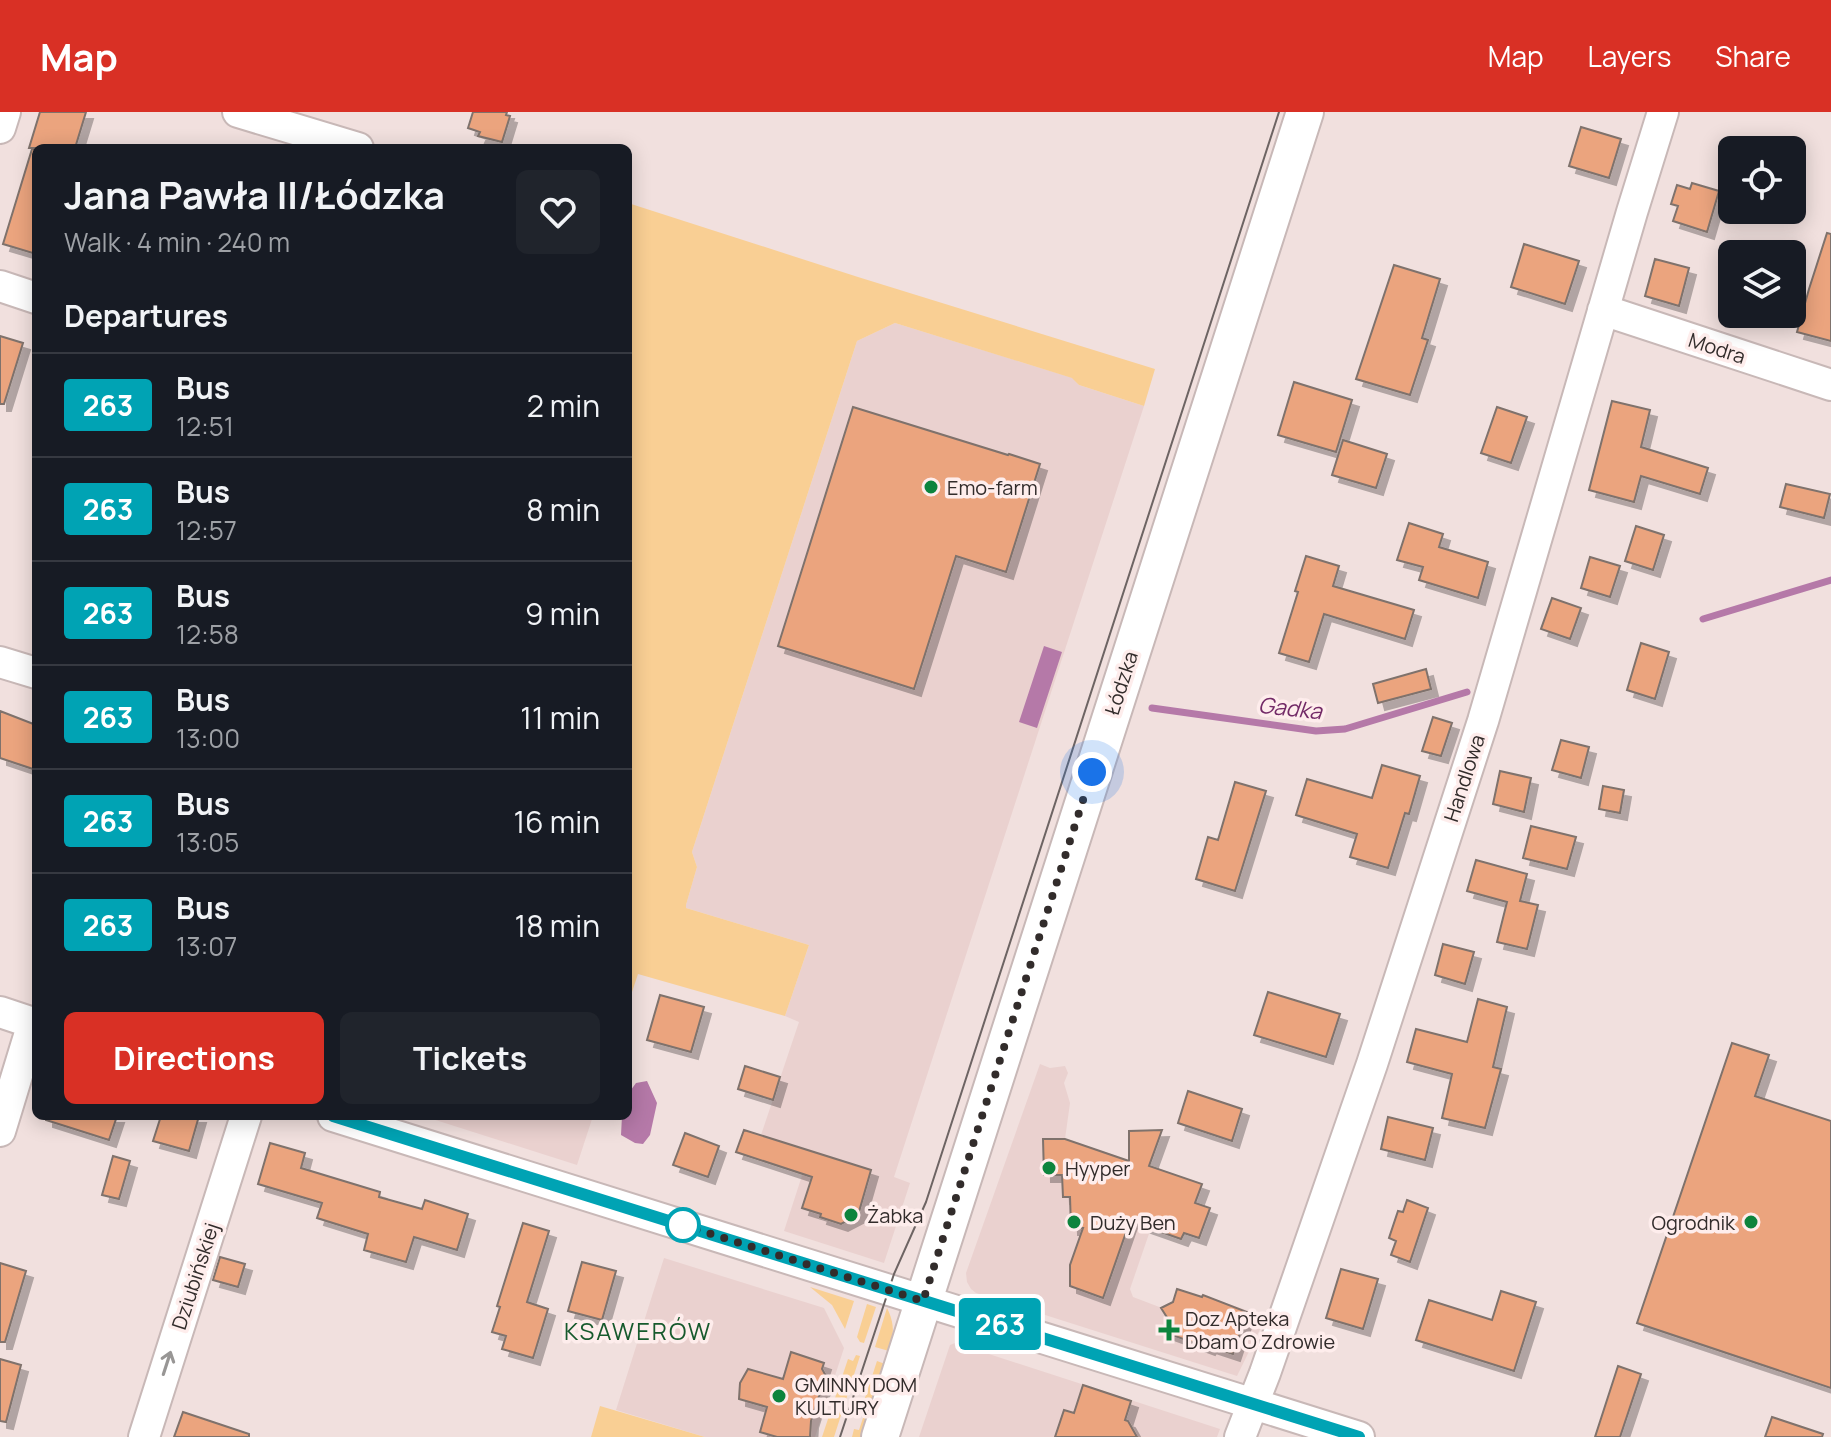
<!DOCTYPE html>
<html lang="en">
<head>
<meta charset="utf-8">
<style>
	body { margin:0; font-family:Manrope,sans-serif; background:#20242c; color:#f1f3f6; height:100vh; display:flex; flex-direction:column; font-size:30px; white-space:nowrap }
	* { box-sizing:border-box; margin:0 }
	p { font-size:26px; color:#9ea1a6 }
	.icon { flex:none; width:44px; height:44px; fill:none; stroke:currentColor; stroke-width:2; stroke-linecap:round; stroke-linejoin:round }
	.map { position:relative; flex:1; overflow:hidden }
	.sheet { position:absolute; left:32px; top:32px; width:600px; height:976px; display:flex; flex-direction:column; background:#171b24; border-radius:12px; box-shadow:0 4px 20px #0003 }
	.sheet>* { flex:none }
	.badge { padding:0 16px; border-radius:6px; font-size:28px; line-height:52px }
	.buttons { position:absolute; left:1718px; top:24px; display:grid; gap:16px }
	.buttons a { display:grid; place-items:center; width:88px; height:88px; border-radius:12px; background:#171b24; box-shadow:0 4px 20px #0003; font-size:40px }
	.you { position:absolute; width:40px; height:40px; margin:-20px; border:6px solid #fff; border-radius:50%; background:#1a73e8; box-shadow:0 0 0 12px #1a73e833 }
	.map>.badge { position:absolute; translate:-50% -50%; box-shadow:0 0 0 4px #fff }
	h2 { padding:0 32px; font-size:30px; line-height:72px }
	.round { display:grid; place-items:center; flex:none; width:84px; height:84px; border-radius:12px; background:#20242c }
	.head { display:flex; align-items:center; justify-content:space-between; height:136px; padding:0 32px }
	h1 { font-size:38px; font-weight:700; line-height:60px }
	.action { display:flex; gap:16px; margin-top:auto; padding:16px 32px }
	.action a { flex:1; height:92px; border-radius:12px; background:#d93025; color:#fff; font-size:32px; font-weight:700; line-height:92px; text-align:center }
	.action a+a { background:#20242c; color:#f1f3f6 }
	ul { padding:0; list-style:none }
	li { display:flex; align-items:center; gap:24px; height:104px; padding:0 32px; border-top:2px solid #363941 }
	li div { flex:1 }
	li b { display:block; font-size:30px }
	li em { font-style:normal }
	li .badge { min-width:88px; font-weight:700; text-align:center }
	header { display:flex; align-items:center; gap:48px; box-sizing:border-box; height:112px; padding:0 40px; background:#d93025; color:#fff }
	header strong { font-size:38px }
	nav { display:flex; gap:44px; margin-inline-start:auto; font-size:28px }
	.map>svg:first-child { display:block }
</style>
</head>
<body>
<header>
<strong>Map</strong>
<nav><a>Map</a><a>Layers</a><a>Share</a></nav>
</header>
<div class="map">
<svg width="1831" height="1325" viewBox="0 0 1831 1325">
	<defs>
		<filter id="shadow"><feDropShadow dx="7" dy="7" stdDeviation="0" flood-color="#0004"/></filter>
	</defs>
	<rect width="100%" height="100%" fill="#f1e0de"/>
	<path fill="#ead1cf" d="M895 211 1073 266 1079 273 1144 294 894 1065 910 1071 884 1151 784 1119 810 1039 761 1023 799 910 785 904 809 833 686 796V793L697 755 692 740 857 229Z
		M1040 952 1050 956 1065 954 1068 961 1064 971 1070 991 1065 1027 1128 1049 1129 1019 1162 1018 1135 1095 1152 1113 1130 1177 1133 1185 1162 1196 1173 1190 1177 1177 1201 1185 1203 1183 1266 1205 1237 1264 976 1181 971 1177 967 1170 966 1161Z
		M423 1004H593L577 1053Z
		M664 1146 824 1196 844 1236 815 1325H705L616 1298Z
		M955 1231 1220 1317 1217 1325H919L950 1233Z"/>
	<path fill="#f9cf94" d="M628 91 858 165 1155 257 1144 294 1079 273 1072 266 895 211 857 229 692 740 697 755 686 793V796L809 833 785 904 638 862 628 892V553L632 542 628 540Z
		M810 1175 854 1189 845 1217 832 1193Z
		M867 1192 876 1195 864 1231 860 1230 857 1225Z
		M887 1196C895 1212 894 1223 889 1239L875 1235Z
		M856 1243 860 1244 834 1325H822L848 1247 853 1249Z
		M877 1249 885 1252 862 1325H852L854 1317 859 1318 866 1297 862 1295Z
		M600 1294 705 1325H591Z"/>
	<path fill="#b579a8" d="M1044 534 1062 540 1037 616 1019 610Z
		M647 969 657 991 650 1023 643 1032 635 1031 621 1023 622 1004H628V982L636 971Z"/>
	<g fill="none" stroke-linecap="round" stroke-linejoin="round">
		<path stroke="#b579a8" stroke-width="7" d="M1703 507 1831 468
			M1152 596 1316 619 1345 617 1467 580"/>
	</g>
	<path fill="#eba47e" stroke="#7f726c" stroke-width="2" filter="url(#shadow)" d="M40 0H86L75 36H29Z
		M473 0H507L506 3 510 4 502 30 478 24 480 20 468 16Z
		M1581 15 1621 27 1609 66 1569 54Z
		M32 37H36V142L3 132Z
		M1692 71 1719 79 1707 120 1673 109 1678 94 1671 92 1677 73 1690 77Z
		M1827 121 1831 122V229L1797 220 1809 177Z
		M1524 132 1579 149 1565 192 1511 175Z
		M1655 147 1689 156 1679 194 1645 184Z
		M1394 153 1440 167 1422 226 1428 228 1410 283 1356 267Z
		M0 224 23 231 4 292H0Z
		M1294 270 1352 288 1336 340 1278 323Z
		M1612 289 1650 298 1641 335 1708 356 1700 382 1641 364 1634 390 1589 378Z
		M853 295 1008 343 1009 342 1040 352 1006 460 956 444 914 577 778 534Z
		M1497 295 1527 305 1511 351 1481 341Z
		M1343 328 1387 342 1376 376 1332 363Z
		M1786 372 1830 382 1824 406 1780 395Z
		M1409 411 1443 422 1439 435 1488 450 1478 486 1419 468 1423 455 1397 448Z
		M1636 414 1664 423 1653 458 1625 449Z
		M1306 444 1339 454 1333 474 1414 498 1405 527 1324 502 1309 550 1279 541 1298 480 1295 479Z
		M1590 445 1620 454 1610 485 1581 476Z
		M1552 486 1581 496 1570 527 1541 517Z
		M1641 531 1669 540 1655 587 1627 578Z
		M1426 557 1431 577 1378 591 1373 572Z
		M0 599 36 613V658L0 646Z
		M1433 605 1452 611 1441 644 1422 639Z
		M1561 628 1589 635 1581 666 1552 658Z
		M1382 653 1420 664 1409 702 1405 701 1388 756 1350 745 1357 722 1296 703 1307 667 1372 686Z
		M1500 659 1531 666 1524 700 1493 692Z
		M1235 670 1266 679 1235 779 1196 767 1208 725 1218 728Z
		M1603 674 1624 678 1620 701 1599 697Z
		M1531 714 1576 725 1567 757 1523 746Z
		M1476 748 1527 762 1520 789 1538 793 1527 837 1497 830 1507 790 1467 779Z
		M1443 832 1474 840 1465 872 1435 863Z
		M1268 880 1340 902 1326 945 1254 923Z
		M660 883 704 895 691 940 647 928Z
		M1478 887 1507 895 1493 955 1501 957 1485 1016 1442 1006 1452 962 1407 950 1416 917 1467 930Z
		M1732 931 1769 943 1755 984 1831 1009V1276L1637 1211Z
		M745 954 780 965 773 988 738 977Z
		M1188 979 1242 997 1232 1029 1178 1011Z
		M46 1004H117L109 1028 46 1008Z
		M161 1004H199L189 1039 153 1029Z
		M1388 1005 1433 1016 1425 1048 1381 1037Z
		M744 1018 871 1058 858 1103 841 1112 820 1105 821 1102 802 1096 812 1065 736 1040Z
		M1162 1018 1149 1054 1202 1072 1195 1091 1210 1096 1199 1126 1184 1121 1181 1127 1130 1109 1103 1186 1070 1174V1153L1083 1116H1071L1070 1085H1063L1062 1063H1044L1043 1027H1065L1129 1049V1019Z
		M685 1021 719 1034 708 1065 673 1053Z
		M270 1031 305 1041 301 1056 380 1080 379 1085 422 1097 425 1088 468 1102 457 1138 414 1125 406 1150 364 1138 368 1122 317 1106 322 1091 258 1072Z
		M113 1044 130 1049 119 1087 102 1083Z
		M1407 1088 1428 1096 1410 1150 1391 1143 1396 1129 1389 1126 1398 1099 1403 1100Z
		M523 1111 549 1119 527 1190 548 1197 533 1246 502 1237 506 1224 492 1220 500 1195 497 1194Z
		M220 1145 245 1152 238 1175 213 1168Z
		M582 1150 616 1159 602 1208 568 1199Z
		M0 1151 26 1159 5 1230H0Z
		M1341 1157 1378 1167 1363 1217 1326 1206Z
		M1177 1177 1202 1185 1203 1183 1247 1200 1233 1242 1209 1234 1208 1236 1164 1220 1168 1207 1161 1196 1173 1190Z
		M1501 1179 1536 1190 1514 1259 1416 1228 1429 1188 1492 1208Z
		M791 1240 824 1251 822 1257 826 1264V1271L820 1281 811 1309 810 1325H777L760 1320 767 1295 739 1287 740 1271 748 1257 783 1267Z
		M0 1247 21 1253 6 1310 0 1309Z
		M1618 1254 1641 1262 1620 1325H1595Z
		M1083 1273 1131 1289 1125 1308 1128 1309 1137 1325H1055L1064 1298 1074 1301Z
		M183 1300 249 1322V1325H174Z
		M1772 1305 1823 1322 1822 1325H1765Z"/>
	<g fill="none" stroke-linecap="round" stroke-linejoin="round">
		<g stroke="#c8b8b7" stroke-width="34">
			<path id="minor" d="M238 0 358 36
				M0 16 5 0
				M0 174 36 186
				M1603 198 1831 273
				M0 550 36 561
				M0 900 36 912
				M333 1004 1359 1325
				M0 1019 33 911
				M144 1325 246 1004
				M1240 1325 1265 1261 1372 952 1483 609 1632 100 1663 0"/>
		</g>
		<g stroke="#c8b8b7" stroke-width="40">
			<path id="major" d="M880 1325 1305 0"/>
		</g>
		<use href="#minor" stroke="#fff" stroke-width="30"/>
		<use href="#major" stroke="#fff" stroke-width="36"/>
		<path stroke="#6d6463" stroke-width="2" d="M840 1325 894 1162 926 1090 1279 0"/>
	</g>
	<defs><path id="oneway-shaft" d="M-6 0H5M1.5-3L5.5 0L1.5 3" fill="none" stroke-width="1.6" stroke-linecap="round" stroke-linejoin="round" transform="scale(2)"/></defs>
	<use stroke="#989695" href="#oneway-shaft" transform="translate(167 1251) rotate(-72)"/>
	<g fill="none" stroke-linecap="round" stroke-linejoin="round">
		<g stroke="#fff" stroke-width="18">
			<path id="line" d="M333 1004 1359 1325"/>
		</g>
		<use href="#line" stroke="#00a3b4" stroke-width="12"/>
		<path stroke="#322c2b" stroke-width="8" stroke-dasharray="0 14.4" d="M683 1113 923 1189 1092 660"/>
	</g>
	<g fill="#0d843d" stroke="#feedec" stroke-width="3">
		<circle cx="931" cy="375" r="8"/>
		<circle cx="1049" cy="1056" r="8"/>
		<circle cx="851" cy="1103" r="8"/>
		<circle cx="1074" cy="1110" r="8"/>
		<circle cx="1751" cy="1110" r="8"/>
		<path d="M1165 1206h8v8h8v8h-8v8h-8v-8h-8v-8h8z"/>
		<circle cx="779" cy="1284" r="8"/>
	</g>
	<circle fill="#fff" stroke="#00a3b4" stroke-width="4" cx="683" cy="1113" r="16"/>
	<g text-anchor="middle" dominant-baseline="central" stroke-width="7" stroke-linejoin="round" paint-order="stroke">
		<g font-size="20" fill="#322c2b" stroke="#feedec">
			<text transform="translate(1717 236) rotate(18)">Modra</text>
			<text transform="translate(1121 571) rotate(-72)">Łódzka</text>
			<text transform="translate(1464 666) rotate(-72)">Handlowa</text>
			<text transform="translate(195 1164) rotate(-72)">Dziubińskiej</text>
		</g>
		<g font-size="20" fill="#322c2b" stroke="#feedec" text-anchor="start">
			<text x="947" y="375">Emo-farm</text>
			<text x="1065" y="1056">Hyyper</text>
			<text x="867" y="1103">Żabka</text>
			<text x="1090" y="1110">Duży Ben</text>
			<text x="1735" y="1110" text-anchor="end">Ogrodnik</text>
			<text x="1185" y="1206">Doz Apteka<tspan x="1185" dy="23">Dbam O Zdrowie</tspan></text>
			<text x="795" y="1272">GMINNY DOM<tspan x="795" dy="23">KULTURY</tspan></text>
		</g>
		<g font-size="22" font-style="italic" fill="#732a67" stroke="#feedec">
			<text transform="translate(1290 596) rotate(6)">Gadka</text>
		</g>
		<g font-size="24" letter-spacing="2" fill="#175a2d" stroke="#feedec">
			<text x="638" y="1218">KSAWERÓW</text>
		</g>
	</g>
</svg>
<div class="buttons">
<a><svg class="icon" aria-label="locate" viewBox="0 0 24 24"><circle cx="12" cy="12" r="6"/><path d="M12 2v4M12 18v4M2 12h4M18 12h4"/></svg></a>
<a><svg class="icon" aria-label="layers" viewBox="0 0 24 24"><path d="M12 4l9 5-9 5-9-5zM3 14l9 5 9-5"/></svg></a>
</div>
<div class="you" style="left:1092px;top:660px"></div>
<b class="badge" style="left:1000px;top:1212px;background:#00a3b4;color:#fff">263</b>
<section class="sheet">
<div class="head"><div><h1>Jana Pawła II/Łódzka</h1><p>Walk · 4 min · 240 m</p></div><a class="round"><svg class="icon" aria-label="heart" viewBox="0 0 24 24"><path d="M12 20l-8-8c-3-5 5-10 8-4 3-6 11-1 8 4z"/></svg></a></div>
<h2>Departures</h2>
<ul>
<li><span class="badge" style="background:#00a3b4;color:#fff">263</span><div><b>Bus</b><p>12:51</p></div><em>2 min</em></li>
<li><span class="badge" style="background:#00a3b4;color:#fff">263</span><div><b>Bus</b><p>12:57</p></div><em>8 min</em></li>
<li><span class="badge" style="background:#00a3b4;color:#fff">263</span><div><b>Bus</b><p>12:58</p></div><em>9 min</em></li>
<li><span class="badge" style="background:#00a3b4;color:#fff">263</span><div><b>Bus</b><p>13:00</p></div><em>11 min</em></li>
<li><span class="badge" style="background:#00a3b4;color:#fff">263</span><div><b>Bus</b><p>13:05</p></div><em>16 min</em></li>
<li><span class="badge" style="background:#00a3b4;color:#fff">263</span><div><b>Bus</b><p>13:07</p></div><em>18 min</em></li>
</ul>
<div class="action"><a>Directions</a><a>Tickets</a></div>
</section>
</div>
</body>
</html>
